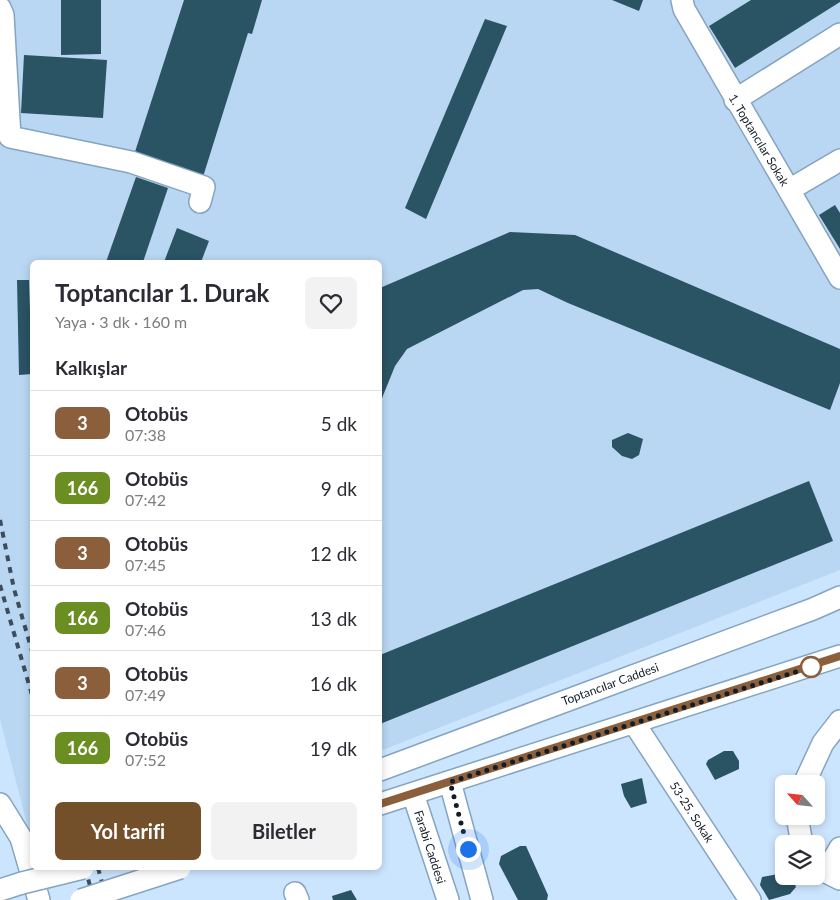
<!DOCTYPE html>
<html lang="tr">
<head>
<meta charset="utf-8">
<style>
	body { margin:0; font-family:Lato,sans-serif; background:#f2f2f3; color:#2b2b33; height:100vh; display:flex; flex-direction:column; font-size:19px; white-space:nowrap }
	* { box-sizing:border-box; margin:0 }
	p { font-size:16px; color:#7c7c81 }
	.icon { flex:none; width:28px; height:28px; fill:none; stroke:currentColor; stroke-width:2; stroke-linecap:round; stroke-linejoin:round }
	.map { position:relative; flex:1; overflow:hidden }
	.details { position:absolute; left:30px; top:260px; width:352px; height:610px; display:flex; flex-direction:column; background:#fff; border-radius:8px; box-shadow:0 2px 8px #0003 }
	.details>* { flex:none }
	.badge { padding:0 10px; border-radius:8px; font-size:18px; line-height:32px }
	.needle { width:32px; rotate:297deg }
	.tools { position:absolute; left:775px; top:775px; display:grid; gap:10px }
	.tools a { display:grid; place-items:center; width:50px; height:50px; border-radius:8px; background:#fff; box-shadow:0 2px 8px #0003; font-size:25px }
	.you { position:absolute; width:25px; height:25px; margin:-12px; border:4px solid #fff; border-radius:50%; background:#1a73e8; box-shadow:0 0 0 8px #1a73e833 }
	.map>.badge { position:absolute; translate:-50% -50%; box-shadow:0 0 0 2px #fff }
	h2 { padding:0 25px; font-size:19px; line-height:45px }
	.round { display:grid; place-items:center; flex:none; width:52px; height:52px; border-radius:8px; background:#f2f2f3 }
	.headline { display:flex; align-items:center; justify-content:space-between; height:85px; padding:0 25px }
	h1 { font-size:24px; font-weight:700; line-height:38px }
	.cta { display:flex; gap:10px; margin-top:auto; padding:10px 25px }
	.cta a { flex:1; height:58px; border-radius:8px; background:#735029; color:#fff; font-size:20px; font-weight:700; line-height:58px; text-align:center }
	.cta a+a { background:#f2f2f3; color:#2b2b33 }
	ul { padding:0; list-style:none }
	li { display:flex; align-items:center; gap:15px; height:65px; padding:0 25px; border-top:1px solid #e1e1e2 }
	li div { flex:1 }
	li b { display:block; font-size:19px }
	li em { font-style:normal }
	li .badge { min-width:55px; font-weight:700; text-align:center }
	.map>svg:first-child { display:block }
</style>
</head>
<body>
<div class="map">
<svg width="840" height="900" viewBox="0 0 840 900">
	<rect width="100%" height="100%" fill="#cce5fe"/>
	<path fill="#b9d6f2" d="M0 0H840V570L380 751V262H32V844L0 719Z"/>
	<path fill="#2a5363" d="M61 0H101V54L61 55Z
		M184 0H262L252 34 248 33 202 180 133 158Z
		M612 0H643L639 11Z
		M751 0H840V2L735 68 709 26Z
		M485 19 507 26 426 219 405 208Z
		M24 55 107 60 103 118 21 113Z
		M136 177 168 188 143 262H106Z
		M835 205 840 213V249L819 215Z
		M177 228 209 241 201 262H164Z
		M510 232 575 235 840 349V383L830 410 568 303 538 289 523 290 407 349 395 366 380 403V288Z
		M17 280H29L32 374 19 375Z
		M628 433 643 439 639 455 632 459 622 456 612 447V440Z
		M809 481 833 541 380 724V655Z
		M724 751H733L739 761V769L715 780 706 764 708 760Z
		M642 778 647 803 631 808 624 796 621 784Z
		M520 846H526L548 895 547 900H518L499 864 501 856Z
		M784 873V876L792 877 796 887 790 894 769 900 760 885 762 877Z
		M351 890 357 900H333L332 896Z"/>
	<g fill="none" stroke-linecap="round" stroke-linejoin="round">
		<g stroke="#85a4c0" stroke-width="24">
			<path id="minor" d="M682 0 684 9 840 278
				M0 8 3 15 10 137 131 162 204 187 200 202
				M735 100 840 34
				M789 190 840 160
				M634 723 750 900
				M380 770 813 609 840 597
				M450 782 482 900
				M804 784 823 743 840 721
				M413 794 448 900
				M0 804 21 838 39 900
				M380 804 840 656
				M797 816 802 844
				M816 861 826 872 840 879
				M826 872 840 848
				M0 890 22 883
				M295 893 298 900"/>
		</g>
		<use href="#minor" stroke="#fff" stroke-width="21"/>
		<path stroke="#3e4d5b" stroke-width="4" stroke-dasharray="6 6" stroke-linecap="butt" d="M0 520 14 589 32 651
			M0 585 32 695
			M85 868 94 900
			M98 868 107 900"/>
		<g stroke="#85a4c0" stroke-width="24" stroke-linecap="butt">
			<path id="minor-bridge" d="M22 883 83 868
				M81 900 180 868"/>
		</g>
		<use href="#minor-bridge" stroke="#fff" stroke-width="21"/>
	</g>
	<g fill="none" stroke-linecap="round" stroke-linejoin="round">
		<g stroke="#fff" stroke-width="11">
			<path id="line" d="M380 804 840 656"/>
		</g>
		<use href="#line" stroke="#8b5e3c" stroke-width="8"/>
		<path stroke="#111d27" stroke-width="5" stroke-dasharray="0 9" d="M468 849 450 782 811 667"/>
	</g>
	<circle fill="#fff" stroke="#8b5e3c" stroke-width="2.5" cx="811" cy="667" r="10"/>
	<g text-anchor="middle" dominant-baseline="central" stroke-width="5" stroke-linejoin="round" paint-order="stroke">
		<g font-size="12" fill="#111d27" stroke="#fff">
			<text transform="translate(759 140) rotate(59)">1. Toptancılar Sokak</text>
			<text transform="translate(610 684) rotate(-20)">Toptancılar Caddesi</text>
			<text transform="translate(692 812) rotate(57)">53-25. Sokak</text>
			<text transform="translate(430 847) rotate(72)">Farabi Caddesi</text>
		</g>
	</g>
</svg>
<div class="tools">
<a><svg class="needle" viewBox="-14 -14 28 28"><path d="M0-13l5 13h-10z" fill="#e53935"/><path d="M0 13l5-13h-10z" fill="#7c7c81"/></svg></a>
<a><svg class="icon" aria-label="layers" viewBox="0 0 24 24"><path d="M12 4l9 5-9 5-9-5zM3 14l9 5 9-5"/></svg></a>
</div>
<div class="you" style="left:468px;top:849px"></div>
<section class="details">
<div class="headline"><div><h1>Toptancılar 1. Durak</h1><p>Yaya · 3 dk · 160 m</p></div><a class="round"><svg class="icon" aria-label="heart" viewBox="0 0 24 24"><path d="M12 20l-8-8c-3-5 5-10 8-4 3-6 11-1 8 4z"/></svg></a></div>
<h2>Kalkışlar</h2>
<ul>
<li><span class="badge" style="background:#8b5e3c;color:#fff">3</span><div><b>Otobüs</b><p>07:38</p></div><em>5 dk</em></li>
<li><span class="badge" style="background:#6b8e23;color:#fff">166</span><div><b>Otobüs</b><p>07:42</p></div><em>9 dk</em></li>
<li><span class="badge" style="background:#8b5e3c;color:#fff">3</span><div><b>Otobüs</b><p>07:45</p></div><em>12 dk</em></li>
<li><span class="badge" style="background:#6b8e23;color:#fff">166</span><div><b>Otobüs</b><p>07:46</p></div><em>13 dk</em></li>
<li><span class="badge" style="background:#8b5e3c;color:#fff">3</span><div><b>Otobüs</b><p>07:49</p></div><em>16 dk</em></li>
<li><span class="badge" style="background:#6b8e23;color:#fff">166</span><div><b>Otobüs</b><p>07:52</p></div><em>19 dk</em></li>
</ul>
<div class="cta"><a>Yol tarifi</a><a>Biletler</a></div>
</section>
</div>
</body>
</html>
